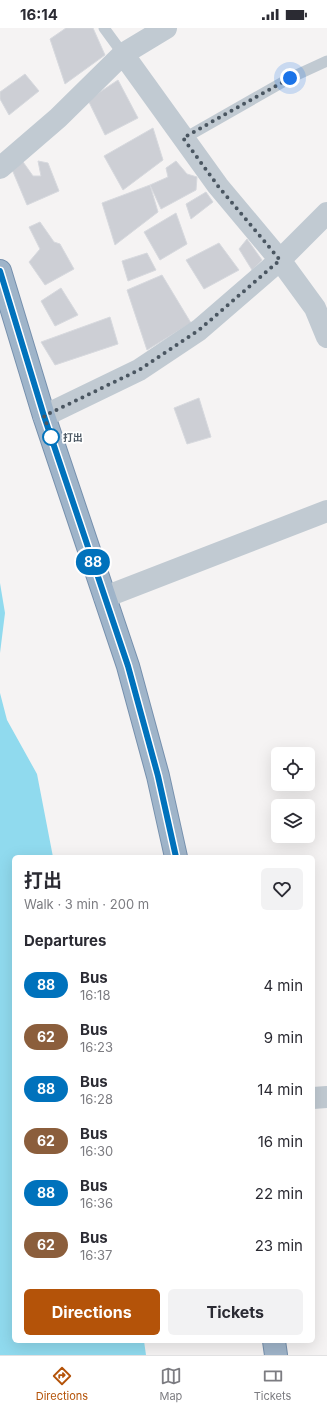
<!DOCTYPE html>
<html lang="en">
<head>
<meta charset="utf-8">
<style>
	body { margin:0; font-family:Inter,"Noto Sans JP",sans-serif; background:#f2f2f3; color:#2b2b33; height:100vh; display:flex; flex-direction:column; font-size:15px; white-space:nowrap }
	* { box-sizing:border-box; margin:0 }
	p { font-size:13px; color:#7c7c81 }
	.icon { flex:none; width:22px; height:22px; fill:none; stroke:currentColor; stroke-width:2; stroke-linecap:round; stroke-linejoin:round }
	.map { position:relative; flex:1; overflow:hidden }
	.panel { position:absolute; left:12px; top:827px; width:303px; height:488px; display:flex; flex-direction:column; background:#fff; border-radius:6px; box-shadow:0 4px 16px #0002 }
	.panel>* { flex:none }
	.badge { padding:0 8px; border-radius:13px; font-size:14px; line-height:26px }
	.fabs { position:absolute; left:271px; top:719px; display:grid; gap:8px }
	.fabs a { display:grid; place-items:center; width:44px; height:44px; border-radius:6px; background:#fff; box-shadow:0 4px 16px #0002; font-size:20px }
	.you { position:absolute; width:20px; height:20px; margin:-10px; border:3px solid #fff; border-radius:50%; background:#1a73e8; box-shadow:0 0 0 6px #1a73e833 }
	.map>.badge { position:absolute; translate:-50% -50%; box-shadow:0 0 0 2px #fff }
	h2 { padding:0 12px; font-size:15px; line-height:36px }
	.round { display:grid; place-items:center; flex:none; width:42px; height:42px; border-radius:6px; background:#f2f2f3 }
	.overview { display:flex; align-items:center; justify-content:space-between; height:68px; padding:0 12px }
	h1 { font-size:19px; font-weight:700; line-height:30px }
	.cta { display:flex; gap:8px; margin-top:auto; padding:8px 12px }
	.cta a { flex:1; height:46px; border-radius:6px; background:#b45309; color:#fff; font-size:16px; font-weight:700; line-height:46px; text-align:center }
	.cta a+a { background:#f2f2f3; color:#2b2b33 }
	ul { padding:0; list-style:none }
	li { display:flex; align-items:center; gap:12px; height:52px; padding:0 12px }
	li div { flex:1 }
	li b { display:block; font-size:15px }
	li em { font-style:normal }
	li .badge { min-width:44px; font-weight:700; text-align:center }
	.status { display:flex; justify-content:space-between; align-items:center; height:28px; padding:0 20px; background:#fff; direction:ltr }
	.status svg { height:11px; fill:currentColor }
	.tabs { display:flex; justify-content:space-around; align-items:center; height:56px; border-top:1px solid #e1e1e2; background:#fff; font-size:11px; color:#7c7c81 }
	.tabs a { display:grid; justify-items:center; gap:2px }
	.tabs .selected { color:#b45309 }
	.map>svg:first-child { display:block }
</style>
</head>
<body>
<div class="status"><b>16:14</b><svg viewBox="0 0 49 12"><path d="M0 12V9h3v3zM5 12V6h3v6zM10 12V3h3v9zM15 12V0h3v12zM26 1h20v11H26zM47 4h2v5h-2z"/></svg></div>
<div class="map">
<svg width="327" height="1327" viewBox="0 0 327 1327">
	<rect width="100%" height="100%" fill="#f5f3f3"/>
	<path fill="#90daee" d="M0 555 5 585 0 625Z
		M0 665 7 692 37 746 53 829H14V1313H144L146 1327H0Z"/>
	<path fill="#cdcfd5" stroke="#d7d9de" d="M66 0H93L105 27 65 56 50 11Z
		M25 46 39 63 9 87 0 71V64Z
		M118 52 138 90 105 107 88 72Z
		M153 100 163 132 123 162 104 128Z
		M21 131 33 148H41L38 133 48 135 59 163 27 177 11 139Z
		M176 133 187 146 197 149 196 162 161 181 150 157 168 149 166 140Z
		M150 157 158 184 115 217 102 175Z
		M206 164 213 174 191 191 186 176Z
		M176 185 187 216 160 232 144 204Z
		M40 194 54 214 60 216 74 241 45 257 29 234 40 221 29 199Z
		M247 211 262 232 252 242 239 221Z
		M219 215 239 242 204 261 186 232Z
		M147 225 156 242 128 253 122 233Z
		M162 247 191 295 147 322 127 262Z
		M61 260 78 287 55 298 41 273Z
		M110 289 118 316 55 337 41 314Z
		M199 370 211 409 187 416 174 380Z"/>
	<g fill="none" stroke-linecap="round" stroke-linejoin="round">
		<g stroke="#7690ad" stroke-width="24">
			<path id="trunk" d="M0 243 44 388 128 638 158 748 176 829
				M274 1313 276 1327"/>
		</g>
		<path stroke="#c1cad2" stroke-width="11" d="M104 0 123 26
			M183 111 290 50 327 33"/>
		<path stroke="#c1cad2" stroke-width="22" d="M123 26 218 158 280 232 315 280 327 309
			M0 140 58 90 123 26 166 0
			M44 388 139 342 199 302 280 232 327 185
			M105 569 327 483"/>
		<path stroke="#c1cad2" stroke-width="22" d="M313 1070 327 1069"/>
		<use href="#trunk" stroke="#9fb4c9" stroke-width="22"/>
	</g>
	<g fill="none" stroke-linecap="round" stroke-linejoin="round">
		<g stroke="#fff" stroke-width="9">
			<path id="line" d="M0 243 44 388 128 638 158 748 176 829"/>
		</g>
		<use href="#line" stroke="#0072bc" stroke-width="6"/>
		<path stroke="#4a5661" stroke-width="4" stroke-dasharray="0 7.2" d="M51 409 44 388 139 342 199 302 280 232 218 158 183 110 290 50"/>
	</g>
	<circle fill="#fff" stroke="#0072bc" stroke-width="2" cx="51" cy="409" r="8"/>
	<g text-anchor="middle" dominant-baseline="central" stroke-width="3.5" stroke-linejoin="round" paint-order="stroke">
		<g font-size="10" font-weight="bold" fill="#4a5661" stroke="#fff" text-anchor="start">
			<text x="63" y="409">打出</text>
		</g>
	</g>
</svg>
<div class="fabs">
<a><svg class="icon" aria-label="locate" viewBox="0 0 24 24"><circle cx="12" cy="12" r="6"/><path d="M12 2v4M12 18v4M2 12h4M18 12h4"/></svg></a>
<a><svg class="icon" aria-label="layers" viewBox="0 0 24 24"><path d="M12 4l9 5-9 5-9-5zM3 14l9 5 9-5"/></svg></a>
</div>
<div class="you" style="left:290px;top:50px"></div>
<b class="badge" style="left:93px;top:534px;background:#0072bc;color:#fff">88</b>
<section class="panel">
<div class="overview"><div><h1>打出</h1><p>Walk · 3 min · 200 m</p></div><a class="round"><svg class="icon" aria-label="heart" viewBox="0 0 24 24"><path d="M12 20l-8-8c-3-5 5-10 8-4 3-6 11-1 8 4z"/></svg></a></div>
<h2>Departures</h2>
<ul>
<li><span class="badge" style="background:#0072bc;color:#fff">88</span><div><b>Bus</b><p>16:18</p></div><em>4 min</em></li>
<li><span class="badge" style="background:#8b5e3c;color:#fff">62</span><div><b>Bus</b><p>16:23</p></div><em>9 min</em></li>
<li><span class="badge" style="background:#0072bc;color:#fff">88</span><div><b>Bus</b><p>16:28</p></div><em>14 min</em></li>
<li><span class="badge" style="background:#8b5e3c;color:#fff">62</span><div><b>Bus</b><p>16:30</p></div><em>16 min</em></li>
<li><span class="badge" style="background:#0072bc;color:#fff">88</span><div><b>Bus</b><p>16:36</p></div><em>22 min</em></li>
<li><span class="badge" style="background:#8b5e3c;color:#fff">62</span><div><b>Bus</b><p>16:37</p></div><em>23 min</em></li>
</ul>
<div class="cta"><a>Directions</a><a>Tickets</a></div>
</section>
</div>
<nav class="tabs">
<a class="selected"><svg class="icon" aria-label="directions" viewBox="0 0 24 24"><path d="M12 3l9 9-9 9-9-9zM9 14v-3h6M13 9l2 2-2 2"/></svg>Directions</a>
<a><svg class="icon" aria-label="map" viewBox="0 0 24 24"><path d="M3 6l6-2 6 2 6-2v14l-6 2-6-2-6 2zM9 4v14M15 6v14"/></svg>Map</a>
<a><svg class="icon" aria-label="tickets" viewBox="0 0 24 24"><path d="M3 7h18v10H3zM15 7v10"/></svg>Tickets</a>
</nav>
</body>
</html>
